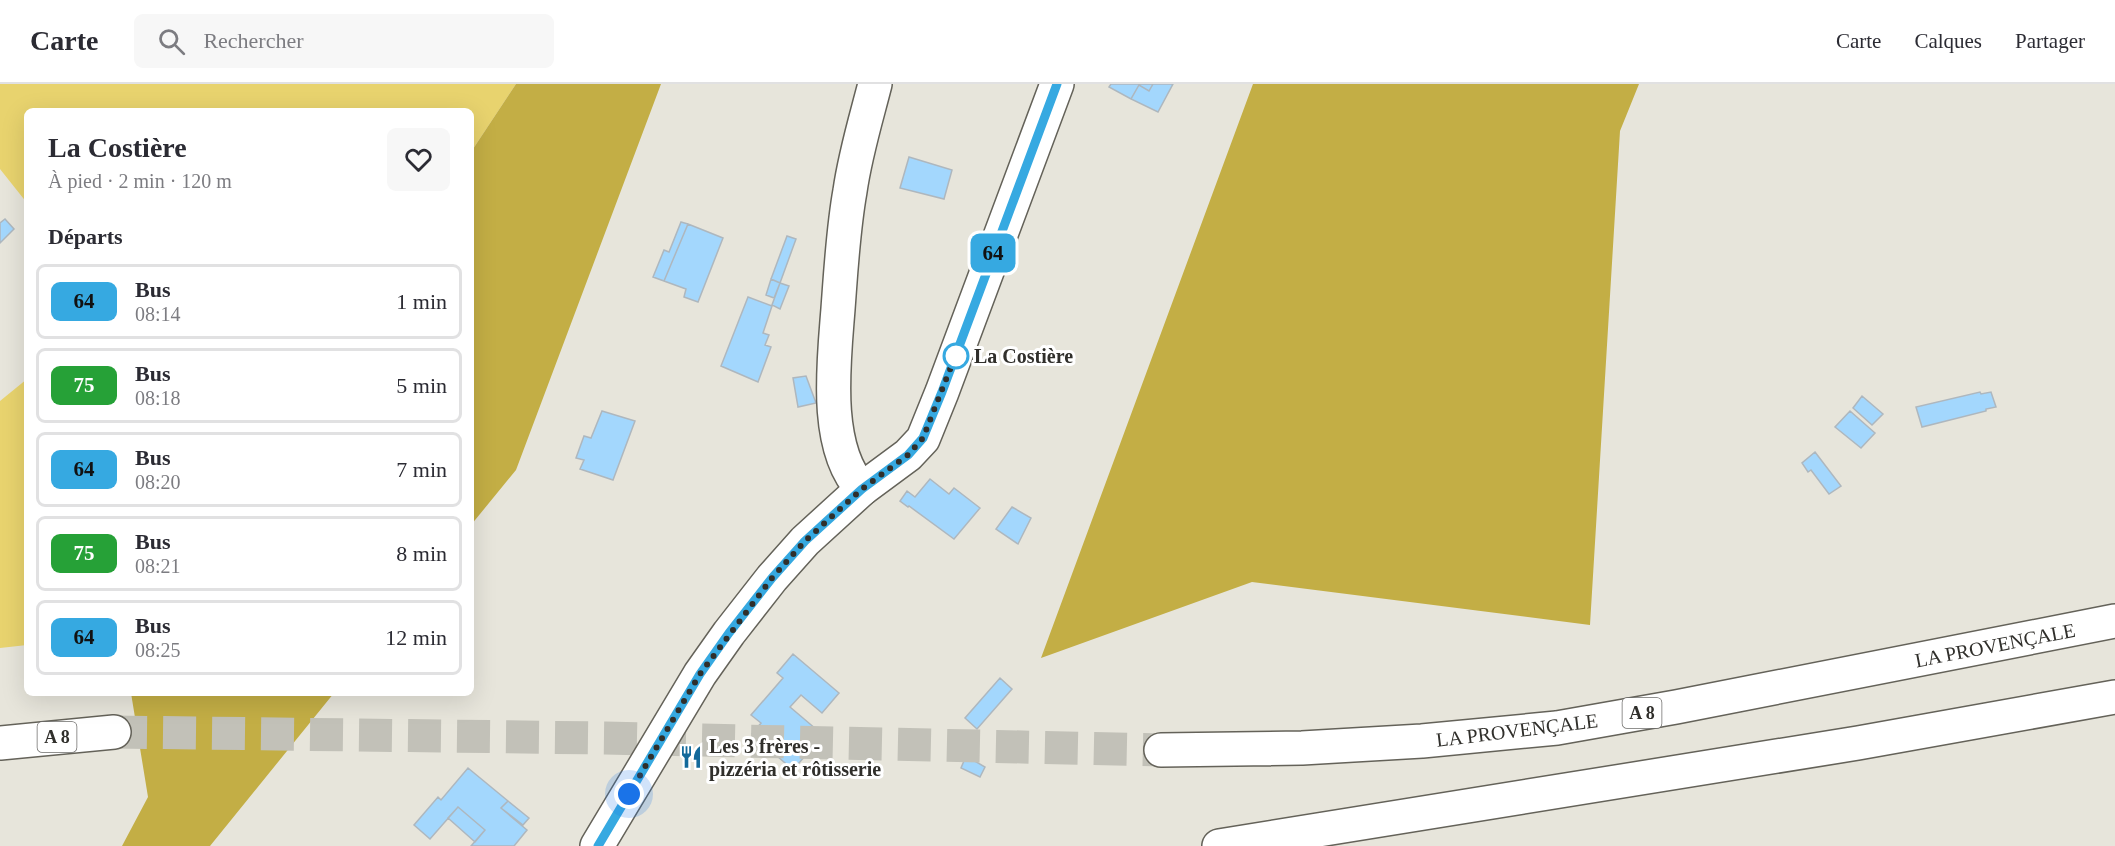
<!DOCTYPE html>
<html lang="fr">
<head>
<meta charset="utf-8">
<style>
	body { margin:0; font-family:"Times New Roman",serif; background:#f7f7f7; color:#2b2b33; height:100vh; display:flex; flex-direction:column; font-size:22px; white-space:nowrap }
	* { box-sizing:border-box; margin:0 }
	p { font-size:20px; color:#7c7c81 }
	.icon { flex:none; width:33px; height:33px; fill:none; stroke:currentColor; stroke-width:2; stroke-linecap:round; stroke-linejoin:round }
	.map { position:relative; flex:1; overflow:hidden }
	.details { position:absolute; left:24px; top:24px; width:450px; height:588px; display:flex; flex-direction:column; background:#fff; border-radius:9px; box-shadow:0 6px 24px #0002 }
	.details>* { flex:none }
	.badge { padding:0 12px; border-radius:9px; font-size:21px; line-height:39px }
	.you { position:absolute; width:30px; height:30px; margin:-15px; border:4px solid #fff; border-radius:50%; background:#1a73e8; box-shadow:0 0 0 9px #1a73e833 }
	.map>.badge { position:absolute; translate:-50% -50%; box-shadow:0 0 0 3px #fff }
	h2 { padding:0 24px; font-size:22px; line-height:54px }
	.round { display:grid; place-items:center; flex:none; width:63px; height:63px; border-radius:9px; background:#f7f7f7 }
	.headline { display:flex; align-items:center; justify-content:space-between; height:102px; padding:0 24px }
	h1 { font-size:28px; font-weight:700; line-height:45px }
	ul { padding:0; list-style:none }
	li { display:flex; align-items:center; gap:18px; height:75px; margin:0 12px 9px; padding:0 12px; border:3px solid #e1e1e2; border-radius:9px }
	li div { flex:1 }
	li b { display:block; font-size:22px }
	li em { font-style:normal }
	li .badge { min-width:66px; font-weight:700; text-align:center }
	header { display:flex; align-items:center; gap:36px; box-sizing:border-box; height:84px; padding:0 30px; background:#fff; border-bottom:2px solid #e1e1e2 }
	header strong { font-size:28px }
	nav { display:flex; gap:33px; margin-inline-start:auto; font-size:21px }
	.search { width:420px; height:54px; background:#f7f7f7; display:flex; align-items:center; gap:15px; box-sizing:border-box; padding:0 21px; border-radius:9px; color:#7c7c81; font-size:22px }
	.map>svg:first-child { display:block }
</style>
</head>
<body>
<header>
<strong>Carte</strong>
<div class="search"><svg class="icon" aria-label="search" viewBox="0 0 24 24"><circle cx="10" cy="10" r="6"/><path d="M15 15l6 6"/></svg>Rechercher</div>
<nav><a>Carte</a><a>Calques</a><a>Partager</a></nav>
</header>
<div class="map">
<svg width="2115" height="762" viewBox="0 0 2115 762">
	<rect width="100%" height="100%" fill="#e7e5db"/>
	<path fill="#e8d36e" d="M0 0H516L471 68V27H27V119L0 85Z
		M27 295V561L0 564V317Z"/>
	<path fill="#c3ae45" d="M516 0H661L516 386 471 441V68Z
		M1253 0H1639L1620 47 1590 541 1252 498 1041 574Z
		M131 609H334L210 762H122L148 713Z"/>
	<path fill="#a3d7fd" stroke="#aeb7be" stroke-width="1.5" d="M1111 0H1153L1149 7 1139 1 1131 15 1109 3Z
		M1153 0H1173L1158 28 1131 15 1139 1 1149 7Z
		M909 73 952 86 944 115 900 104Z
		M5 135 14 145 0 159V139Z
		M681 138 688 140 664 197 653 193 664 166 669 168Z
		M688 140 723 154 698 218 684 213 686 205 664 197Z
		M787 152 796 155 780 199 771 195Z
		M771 195 780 199 774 214 766 211Z
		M780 199 789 202 780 225 772 221Z
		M748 213 772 222 763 249 769 251 765 261 771 263 758 298 721 282Z
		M806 292 816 319 798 323 793 294Z
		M1980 308 1981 310 1991 308 1996 323 1986 325V327L1922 343 1916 323Z
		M1862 312 1883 330 1872 341 1853 324Z
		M602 327 635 337 613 396 580 385 584 376 576 374 584 352 591 354Z
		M1850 327 1875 349 1861 364 1835 343Z
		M1815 368 1841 402 1829 410 1811 386 1808 388 1802 379Z
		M930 395 949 410 954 404 980 424 954 455 909 422 908 423 900 417 907 407 915 413Z
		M1012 423 1031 434 1018 460 996 445Z
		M793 570 839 609 822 629 801 611 790 623 823 651 793 686 752 650 761 639 751 631 783 594 777 589Z
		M1000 594 1012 605 977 645 965 634Z
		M966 672 985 683 980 693 961 684Z
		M468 684 508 717 501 724 527 746 514 762H471L485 746 458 723 430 755 414 741 438 713 441 716Z
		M508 717 529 734 523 741 501 724Z
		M458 723 485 746 475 758 448 734Z"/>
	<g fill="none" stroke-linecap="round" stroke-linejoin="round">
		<path stroke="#c2c1b8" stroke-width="33" stroke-dasharray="33 16" stroke-linecap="butt" d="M114 648 605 654 1161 666"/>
		<g stroke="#646259" stroke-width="36">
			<path id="minor" d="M862 405C823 364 834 277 838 225 841 185 843 146 850 107 855 71 866 35 875 0"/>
		</g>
		<g stroke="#646259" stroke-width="36">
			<path id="tertiary" d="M597 762 700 590 729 549 772 494 805 457 862 405 908 371 923 355 942 308 1057 0"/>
		</g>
		<g stroke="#646259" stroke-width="36">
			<path id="motorway" d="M0 659 114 648
				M1161 666 1302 664 1422 657 1557 644 1676 623 2115 537
				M1219 762 1858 659 2115 613"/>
		</g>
		<use href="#minor" stroke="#fff" stroke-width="33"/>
		<use href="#tertiary" stroke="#fff" stroke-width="33"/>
		<use href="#motorway" stroke="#fff" stroke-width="33"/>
	</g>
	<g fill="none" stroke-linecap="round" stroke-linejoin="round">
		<g stroke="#fff" stroke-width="14">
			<path id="line" d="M598 762 700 590 729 549 772 494 805 457 862 405 908 371 923 354 942 308 1057 0"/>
		</g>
		<use href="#line" stroke="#36a9e1" stroke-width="9"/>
		<path stroke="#302f2b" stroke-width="6" stroke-dasharray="0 10.8" d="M629 710 700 590 772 494 805 457 862 405 908 371 923 354 958 265 956 272"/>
	</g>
	<defs>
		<g id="restaurant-bare" transform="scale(1.8)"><path d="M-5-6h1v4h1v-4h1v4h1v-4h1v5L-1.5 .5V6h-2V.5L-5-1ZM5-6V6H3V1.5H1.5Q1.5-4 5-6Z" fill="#13699a" stroke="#fff" stroke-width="2.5" paint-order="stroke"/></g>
	</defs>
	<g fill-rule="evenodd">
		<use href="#restaurant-bare" x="691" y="673"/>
	</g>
	<circle fill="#fff" stroke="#36a9e1" stroke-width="3" cx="956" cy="272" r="12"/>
	<g text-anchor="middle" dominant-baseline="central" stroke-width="6" stroke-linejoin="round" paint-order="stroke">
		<g fill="#fff" stroke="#6e6d6b" stroke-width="1.5">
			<rect x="1622.5" y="614" width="39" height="30" rx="4.5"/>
			<rect x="37.5" y="638" width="39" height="30" rx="4.5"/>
		</g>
		<g font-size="18" font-weight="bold" fill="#302f2b">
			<text x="1642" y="629">A 8</text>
			<text x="57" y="653">A 8</text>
		</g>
		<g font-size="20" font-weight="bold" fill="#302f2b" stroke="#fff" text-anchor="start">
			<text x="974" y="272">La Costière</text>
		</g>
		<g font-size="20" fill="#302f2b" stroke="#fff">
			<text transform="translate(1995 561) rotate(-11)">LA PROVENÇALE</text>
			<text transform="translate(1517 646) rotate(-7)">LA PROVENÇALE</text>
		</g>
		<g font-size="20" font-weight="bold" fill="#302f2b" stroke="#fff" text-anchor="start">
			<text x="709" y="662">Les 3 frères -<tspan x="709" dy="23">pizzéria et rôtisserie</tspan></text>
		</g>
	</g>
</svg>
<div class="you" style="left:629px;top:710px"></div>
<b class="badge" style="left:993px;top:169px;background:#36a9e1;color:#111">64</b>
<section class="details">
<div class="headline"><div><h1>La Costière</h1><p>À pied · 2 min · 120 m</p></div><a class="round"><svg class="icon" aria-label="heart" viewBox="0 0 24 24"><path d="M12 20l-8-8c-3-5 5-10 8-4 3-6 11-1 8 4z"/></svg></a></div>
<h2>Départs</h2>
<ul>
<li><span class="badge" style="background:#36a9e1;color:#111">64</span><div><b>Bus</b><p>08:14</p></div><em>1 min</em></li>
<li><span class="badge" style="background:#26a137;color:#fff">75</span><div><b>Bus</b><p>08:18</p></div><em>5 min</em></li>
<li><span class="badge" style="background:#36a9e1;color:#111">64</span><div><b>Bus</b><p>08:20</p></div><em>7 min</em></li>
<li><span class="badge" style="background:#26a137;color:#fff">75</span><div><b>Bus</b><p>08:21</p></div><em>8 min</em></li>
<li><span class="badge" style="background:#36a9e1;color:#111">64</span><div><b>Bus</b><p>08:25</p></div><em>12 min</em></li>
</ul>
</section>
</div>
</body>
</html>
